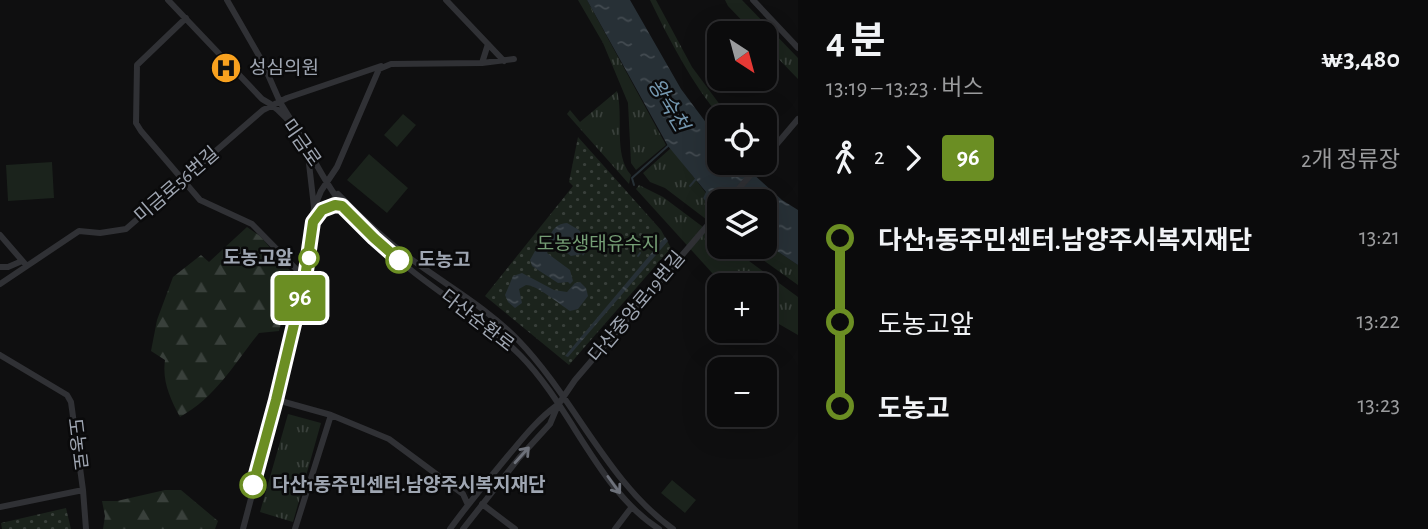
<!DOCTYPE html>
<html lang="ko">
<head>
<meta charset="utf-8">
<style>
	body { margin:0; font-family:"Alegreya Sans","Noto Sans KR",sans-serif; background:#141415; color:#f1f3f6; height:100vh; display:flex; flex-direction:column; font-size:26px; white-space:nowrap }
	* { box-sizing:border-box; margin:0 }
	p { font-size:23px; color:#9a9b9d }
	.icon { flex:none; width:38px; height:38px; fill:none; stroke:currentColor; stroke-width:2; stroke-linecap:round; stroke-linejoin:round }
	.map { position:relative; flex:1; overflow:hidden }
	.sheet { display:flex; flex-direction:column; background:#0b0b0c; width:630px }
	.sheet>* { flex:none }
	.badge { padding:0 14px; border-radius:5px; font-size:24px; line-height:46px }
	.needle { width:46px; rotate:144deg }
	.controls { position:absolute; left:707px; top:21px; display:grid; gap:14px }
	.controls a { display:grid; place-items:center; width:70px; height:70px; border-radius:14px; background:#0b0b0c; box-shadow:0 7px 28px #0002,0 0 0 2px #2b2b2d; font-size:35px }
	.map>.badge { position:absolute; translate:-50% -50%; box-shadow:0 0 0 4px #fff }
	.legs { display:flex; align-items:center; gap:10px; height:77px; padding:0 28px; font-size:23px }
	.legs p { margin-inline-start:auto }
	.head { display:flex; align-items:center; justify-content:space-between; height:119px; padding:0 28px }
	h1 { font-size:38px; font-weight:700; line-height:52px }
	ul { padding:0 28px; list-style:none }
	li { display:flex; align-items:center; gap:24px; height:84px; font-size:26px }
	li i { display:grid; place-items:center; width:10px; height:100%; margin:0 9px; background:currentColor }
	li i::after { content:''; width:18px; height:18px; margin:-9px; border:5px solid; border-radius:50%; background:#0b0b0c }
	li p { margin-inline-start:auto }
	li:first-child i { background:linear-gradient(#0000 50%,currentColor 0) }
	li:last-child i { background:linear-gradient(currentColor 50%,#0000 0) }
	main { display:flex; flex:1; min-height:0 }
	.map>svg:first-child { display:block }
</style>
</head>
<body>
<main>
<div class="map">
<svg width="798" height="529" viewBox="0 0 798 529">
	<defs>
		<pattern id="grass-tufts" width="24" height="20" patternUnits="userSpaceOnUse" patternTransform="scale(1.75)"><rect width="24" height="20" fill="#1b231c"/><path d="M3 7l-1-3M5 7V3M7 7l1-3M15 17l-1-3M17 17v-4M19 17l1-3" fill="none" stroke="#39403b"/></pattern>
		<pattern id="forest-firs" width="22" height="20" patternUnits="userSpaceOnUse" patternTransform="scale(1.75)"><rect width="22" height="20" fill="#1b231c"/><path d="M5 1l3.5 6h-7zM16 11l3.5 6h-7z" fill="#39403b"/></pattern>
		<pattern id="park-dots" width="8" height="8" patternUnits="userSpaceOnUse" patternTransform="scale(1.75)"><rect width="8" height="8" fill="#1b231c"/><path d="M2 2h.1M6 6h.1" fill="none" stroke="#39403b" stroke-width="1.8" stroke-linecap="round"/></pattern>
		<pattern id="water-ripples" width="26" height="14" patternUnits="userSpaceOnUse" patternTransform="scale(1.75)"><rect width="26" height="14" fill="#273036"/><path d="M2 4q2-2 4 0t4 0M15 11q2-2 4 0t4 0" fill="none" stroke="#434b51"/></pattern>
	</defs>
	<rect width="100%" height="100%" fill="#0f0f10"/>
	<path fill="url(#grass-tufts)" d="M578 0H587L666 145 636 170 631 163 628 103 603 43Z
		M650 0H656L692 67 729 117H720C691 82 670 41 650 0Z
		M725 0H742L798 58V79L765 45V33H754L728 6Z
		M617 91C624 117 613 154 631 175L629 184 567 114 570 110 580 122Z
		M671 148 706 193 703 198 707 202 712 199 719 207V229L665 188 650 182 643 173Z
		M639 185 663 197 719 239V247H730L798 297V335L765 316V285H723L636 189Z
		M765 243 798 265V285L745 247H765Z
		M288 414 321 423 293 522 260 512Z"/>
	<path fill="url(#forest-firs)" d="M247 227 260 236 294 275 279 331 259 333C234 364 217 396 180 417 170 398 162 381 165 360L151 351 157 320 173 277 201 255 209 262Z
		M165 490H181L218 521 215 529H103L105 516 102 501H117Z"/>
	<path fill="url(#park-dots)" d="M578 137 661 230 671 248 569 365 485 296 573 186 569 182Z
		M66 508 71 529H2L1 523Z"/>
	<path fill="#1b231c" d="M403 114 416 125 397 147 384 135Z
		M369 154 408 188 387 213 347 180Z
		M52 162 54 198 8 201 6 165Z
		M672 480 696 500 685 513 661 493Z"/>
	<path fill="url(#water-ripples)" d="M587 0H630L681 89 719 140V163H741L782 200 798 210V265L765 243V201H719V207L712 199 707 203 703 198 706 192 668 146Z
		M567 223 579 230 590 245 583 256 582 254 571 256 563 250 559 243 551 246 548 244C550 233 554 224 567 223Z
		M665 237 668 241 568 357 565 356Z
		M546 247 549 249 547 253 570 270 573 281 570 284 568 282 558 283 532 266 530 260 535 251 543 250Z
		M522 273 554 290 567 292 575 283 580 282 586 288 588 296 578 309 570 311C559 304 537 285 526 285L519 289 522 303 515 308 508 302 505 295 513 276Z"/>
	<g fill="none" stroke-linecap="round" stroke-linejoin="round">
		<path stroke="#273036" stroke-width="2" d="M634 185 632 178 669 145
			M690 186 696 179
			M638 256 640 253"/>
		<path stroke="#303135" stroke-width="6" d="M168 0 262 99C302 119 316 176 345 208 365 230 387 251 411 270 447 299 487 322 520 355 571 406 598 490 659 529
			M227 0 262 61 280 102 299 133
			M446 0 504 61
			M753 0 798 48
			M186 18 137 65 136 123 141 131 200 200 252 224 305 278
			M482 63 488 44
			M308 155 314 207
			M765 158 798 119
			M338 194C363 220 388 243 418 264 453 289 489 310 519 341 574 398 608 483 673 529
			M728 201 761 163
			M314 220C322 210 329 205 343 206
			M0 235 26 265
			M0 267H8L22 261
			M0 284 79 231 100 233 126 229 263 110 287 98 381 66
			M0 355 67 395 71 402 83 490 86 529
			M277 400 331 415 389 439 463 494 468 505
			M482 504 515 529
			M0 507 83 490
			M243 529 277 400 305 278 314 208 321 191 337 167 379 69 391 64 482 63 514 59
			M295 529 331 415
			M450 529C468 504 488 480 507 457 523 438 537 420 556 406
			M463 529 519 458 550 424 558 405 575 380 719 212
			M615 529 631 508"/>
	</g>
	<defs><path id="oneway-shaft" d="M-6 0H5M1.5-3L5.5 0L1.5 3" fill="none" stroke-width="1.6" stroke-linecap="round" stroke-linejoin="round" transform="scale(1.75)"/></defs>
	<g stroke="#6d717a">
		<use href="#oneway-shaft" transform="translate(522 455) rotate(-48)"/>
		<use href="#oneway-shaft" transform="translate(614 485) rotate(54)"/>
	</g>
	<g fill="none" stroke-linecap="round" stroke-linejoin="round">
		<g stroke="#fff" stroke-width="16">
			<path id="line-1" d="M253 485 276 400 305 278 313 222 322 210 335 205 342 206 374 238 399 260"/>
		</g>
		<use href="#line-1" stroke="#6b8e23" stroke-width="10"/>
	</g>
	<defs>
		<g id="hospital-disc" transform="scale(1.575)"><circle r="9.5" fill="#f8a11f" stroke="#0a0a0b"/><path d="M-5-5h3v3.5h4V-5h3V5h-3V1.5h-4V5h-3Z" fill="#111"/></g>
	</defs>
	<g fill-rule="evenodd">
		<use href="#hospital-disc" x="226" y="68"/>
	</g>
	<g fill="#fff" stroke="#6b8e23" stroke-width="3.5">
		<circle cx="309" cy="258" r="9"/>
		<circle cx="399" cy="260" r="12"/>
		<circle cx="253" cy="485" r="12"/>
	</g>
	<g text-anchor="middle" dominant-baseline="central" stroke-width="5" stroke-linejoin="round" paint-order="stroke">
		<g font-size="19" fill="#9fa6b2" stroke="#0a0a0b" text-anchor="start">
			<text x="249" y="68">성심의원</text>
		</g>
		<g font-size="19" fill="#9fa6b2" stroke="#0a0a0b">
			<text transform="translate(301 143) rotate(55)">미금로</text>
			<text transform="translate(177 185) rotate(-41)">미금로56번길</text>
			<text transform="translate(637 307) rotate(-50)">다산중앙로19번길</text>
			<text transform="translate(477 321) rotate(38)">다산순환로</text>
			<text transform="translate(77 444) rotate(83)">도농로</text>
		</g>
		<g font-size="19" fill="#759e75" stroke="#0a0a0b">
			<text x="598" y="244">도농생태유수지</text>
		</g>
		<g font-size="19" font-weight="bold" fill="#9fa6b2" stroke="#0a0a0b" text-anchor="start">
			<text x="293" y="258" text-anchor="end">도농고앞</text>
			<text x="418" y="260">도농고</text>
			<text x="272" y="485">다산1동주민센터.남양주시복지재단</text>
		</g>
		<g font-size="21" font-style="italic" fill="#7497af" stroke="#0a0a0b">
			<text transform="translate(668 105) rotate(59)">왕숙천</text>
		</g>
	</g>
</svg>
<div class="controls">
<a><svg class="needle" viewBox="-14 -14 28 28"><path d="M0-13l5 13h-10z" fill="#e53935"/><path d="M0 13l5-13h-10z" fill="#9a9b9d"/></svg></a>
<a><svg class="icon" aria-label="locate" viewBox="0 0 24 24"><circle cx="12" cy="12" r="6"/><path d="M12 2v4M12 18v4M2 12h4M18 12h4"/></svg></a>
<a><svg class="icon" aria-label="layers" viewBox="0 0 24 24"><path d="M12 4l9 5-9 5-9-5zM3 14l9 5 9-5"/></svg></a>
<a>+</a>
<a>−</a>
</div>
<b class="badge" style="left:300px;top:298px;background:#6b8e23;color:#fff">96</b>
</div>
<section class="sheet">
<div class="head"><div><h1>4 분</h1><p>13:19 – 13:23 · 버스</p></div><b>₩3,480</b></div>
<div class="legs"><svg class="icon" aria-label="walk" viewBox="0 0 24 24"><circle cx="13" cy="4" r="2"/><path d="M13 8l-2 6 4 7M11 14l-3 7M7 12l3-4h3l4 4"/></svg>2<svg class="icon" aria-label="forward" viewBox="0 0 24 24"><path d="M9 5l7 7-7 7"/></svg><b class="badge" style="background:#6b8e23;color:#fff">96</b><p>2개 정류장</p></div>
<ul>
<li><i style="color:#6b8e23"></i><b>다산1동주민센터.남양주시복지재단</b><p>13:21</p></li>
<li><i style="color:#6b8e23"></i><span>도농고앞</span><p>13:22</p></li>
<li><i style="color:#6b8e23"></i><b>도농고</b><p>13:23</p></li>
</ul>
</section>
</main>
</body>
</html>
